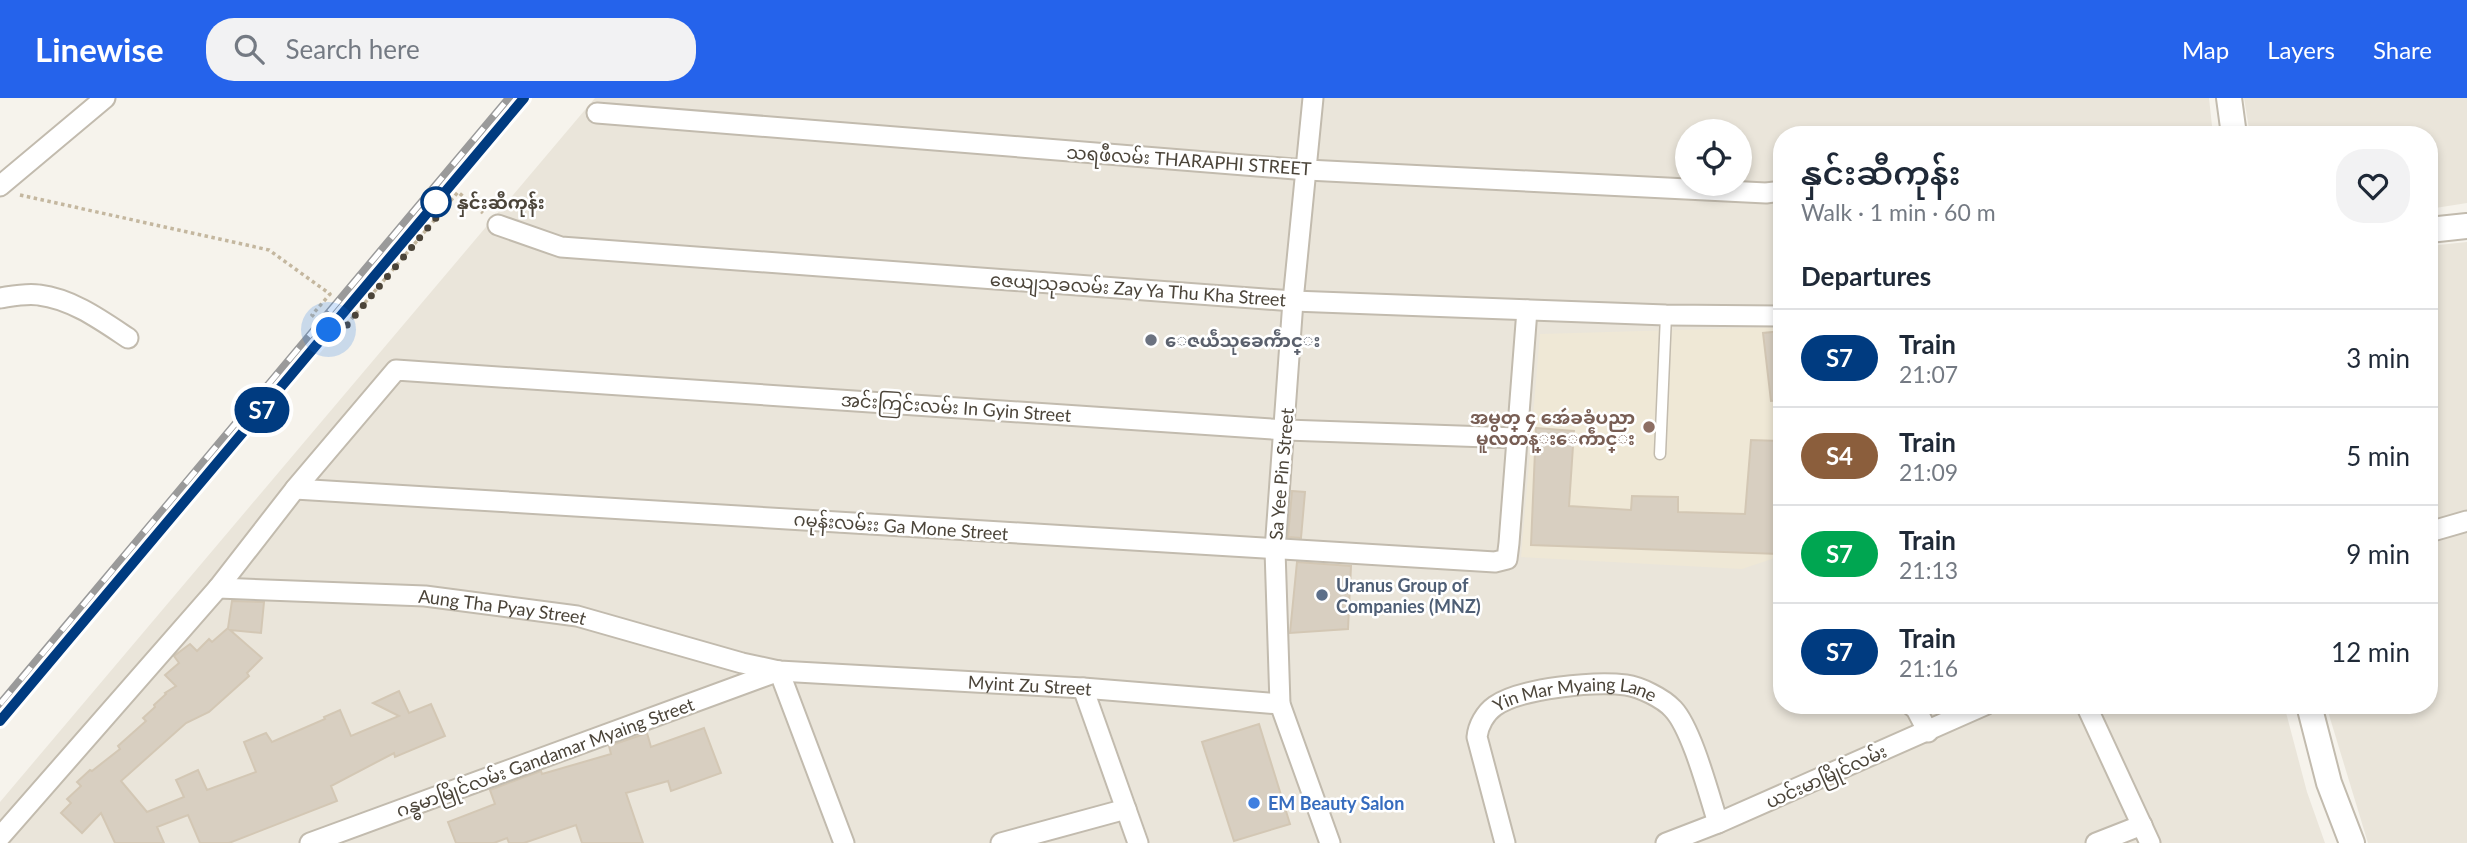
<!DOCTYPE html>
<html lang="en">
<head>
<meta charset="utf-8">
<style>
	body { margin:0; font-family:Lato,"Noto Sans Myanmar",sans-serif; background:#f2f2f3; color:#1f2937; height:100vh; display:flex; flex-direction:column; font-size:26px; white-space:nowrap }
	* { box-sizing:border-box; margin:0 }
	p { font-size:23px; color:#747a83 }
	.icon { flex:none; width:38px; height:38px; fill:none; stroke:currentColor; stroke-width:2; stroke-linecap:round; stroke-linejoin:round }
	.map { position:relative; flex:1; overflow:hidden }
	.drawer { position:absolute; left:1773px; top:28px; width:665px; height:588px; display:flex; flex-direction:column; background:#fff; border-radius:28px; box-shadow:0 4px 10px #0003 }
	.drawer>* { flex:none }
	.badge { padding:0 14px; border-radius:23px; font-size:24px; line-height:46px }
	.controls { position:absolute; left:1675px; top:21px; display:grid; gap:14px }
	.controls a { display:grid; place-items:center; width:77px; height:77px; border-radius:50%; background:#fff; box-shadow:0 4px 10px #0003; font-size:35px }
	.you { position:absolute; width:35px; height:35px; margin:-18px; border:5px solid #fff; border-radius:50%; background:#1a73e8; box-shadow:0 0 0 10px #1a73e833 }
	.map>.badge { position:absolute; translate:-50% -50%; box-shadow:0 0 0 4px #fff }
	h2 { padding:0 28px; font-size:26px; line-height:63px }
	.round { display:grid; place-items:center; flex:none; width:74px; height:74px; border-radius:28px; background:#f2f2f3 }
	.headline { display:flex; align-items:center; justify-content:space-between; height:119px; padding:0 28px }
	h1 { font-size:33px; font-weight:600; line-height:52px }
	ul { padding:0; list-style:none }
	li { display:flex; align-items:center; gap:21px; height:98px; padding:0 28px; border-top:2px solid #e0e1e3 }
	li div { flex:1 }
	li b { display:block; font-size:26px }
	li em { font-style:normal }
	li .badge { min-width:77px; font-weight:700; text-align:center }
	header { display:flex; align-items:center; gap:42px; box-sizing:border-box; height:98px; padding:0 35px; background:#2563eb; color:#fff }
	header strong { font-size:33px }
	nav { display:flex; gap:38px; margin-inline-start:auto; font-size:24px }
	.search { width:490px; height:63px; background:#f2f2f3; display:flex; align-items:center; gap:18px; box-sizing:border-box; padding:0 24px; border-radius:28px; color:#747a83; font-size:26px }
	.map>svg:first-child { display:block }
</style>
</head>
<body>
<header>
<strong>Linewise</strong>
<div class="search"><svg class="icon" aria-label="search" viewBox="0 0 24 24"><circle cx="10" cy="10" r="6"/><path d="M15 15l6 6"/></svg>Search here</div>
<nav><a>Map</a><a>Layers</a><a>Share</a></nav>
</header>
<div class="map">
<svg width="2467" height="745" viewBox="0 0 2467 745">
	<rect width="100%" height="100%" fill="#f6f3ec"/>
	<path fill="#eae5da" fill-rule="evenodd" d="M595 0H2209L2213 37H1782V607H2284L2307 694 2325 745H0V704ZM1687 33H1740V86H1687Z
		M2244 0H2467V105L2429 111V37H2250Z
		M2467 144V745H2368L2326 607H2429V148Z"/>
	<path fill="#efe8d6" d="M1781 229V458L1742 471 1521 459 1540 236Z"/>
	<path fill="#d8cfc1" stroke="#d3c7b4" stroke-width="2" d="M1782 233V302L1771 303 1763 235Z
		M1536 330 1574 333 1569 408 1631 412 1632 398 1678 399V414L1745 416 1751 342 1782 343V422L1779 456 1531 447Z
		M1292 393 1305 394 1301 440 1288 439Z
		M1297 464 1351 468 1348 531 1290 535Z
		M232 503 264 504 261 535 230 532 262 560 247 575 249 578 209 614 186 625 121 683 147 714 184 699 176 682 198 672 207 692 256 674 244 644 266 635 272 644 325 621 324 619 340 612 351 638 399 618 373 605 399 593 409 615 431 606 445 638 395 659 394 655 331 688 337 703 229 745H200L188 717 157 729 164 745H115L101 715 82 735 61 715 71 705 67 701 81 688 77 684 90 672 92 673 120 651 118 648 146 623 143 620 155 609 154 607 166 596 165 595 176 588 165 577 179 565 174 558 190 546 197 553 209 541 212 544 228 530Z
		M1259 626 1290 726 1234 743 1202 644Z
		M704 630 721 675 671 693 668 683 626 695 643 745H582L576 727 524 745H509L507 740 494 745H456L448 724 495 706 490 692 541 673 542 676 611 656 609 648 647 635 651 649Z"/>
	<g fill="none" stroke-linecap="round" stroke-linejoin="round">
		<g stroke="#c2bbae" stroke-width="13">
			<path id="service" d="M1660 356 1666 217"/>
		</g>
		<g stroke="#c2bbae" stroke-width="23">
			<g id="minor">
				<path d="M1313 0 1293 203 1275 452 1280 606 1330 745"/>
				<path d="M597 15 1307 72 1766 95 1782 93"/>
				<path d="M0 88 105 0"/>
				<path d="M498 127 561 149 1293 203 1666 217 1782 218"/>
				<path d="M0 200C13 198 26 195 39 197 72 201 101 222 128 240"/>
				<path d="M295 391 1495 464 1507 461 1509 445 1527 212"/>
				<path d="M2429 434 2467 423"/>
				<path id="s1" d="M218 490 425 498 577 518 742 565 779 573 1083 590 1280 606"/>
				<path d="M779 573 844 745"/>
				<path d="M1083 590 1138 745"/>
				<path d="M1911 607 1916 611 1928 634"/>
				<path d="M2086 607 2150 745"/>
				<path d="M0 739 218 490 295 391 396 272 1286 332 1517 340"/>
				<path d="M310 745 779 573"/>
				<path d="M1001 745 1126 711"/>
				<path id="s2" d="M1505 745 1477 639C1478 628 1485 615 1495 608 1521 590 1595 583 1626 587 1640 589 1663 600 1673 611 1692 631 1709 697 1718 725"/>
				<path d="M1666 745 1718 725 1985 607"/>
				<path d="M2096 745 2142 727"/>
			</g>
		</g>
		<g stroke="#c2bbae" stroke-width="28">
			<path id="tertiary" d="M2229 0 2234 37
				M2429 132 2467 128
				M2309 607 2329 685 2352 745"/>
		</g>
		<path stroke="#c4b79f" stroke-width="3.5" stroke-dasharray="3.5 3.5" stroke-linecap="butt" d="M20 97 269 152 330 196 312 217 337 238 458 94 483 115"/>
		<use href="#service" stroke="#fff" stroke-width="10"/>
		<use href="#minor" stroke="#fff" stroke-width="19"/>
		<use href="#tertiary" stroke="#fff" stroke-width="24"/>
		<g stroke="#9a9a9a" stroke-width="8">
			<path id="rail" d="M0 606 509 0
				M0 623 524 0"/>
		</g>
		<use href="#rail" stroke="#fff" stroke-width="5" stroke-dasharray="16" stroke-linecap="butt"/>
	</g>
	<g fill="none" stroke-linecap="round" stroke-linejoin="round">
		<g stroke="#fff" stroke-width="16">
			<path id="line" d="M0 623 524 0"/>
		</g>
		<use href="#line" stroke="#003b80" stroke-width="10"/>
		<path stroke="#4b4439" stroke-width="7" stroke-dasharray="0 12.6" d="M329 232 338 238 441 114 436 104"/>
	</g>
	<circle fill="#fff" stroke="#003b80" stroke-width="3.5" cx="436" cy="104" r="14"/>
	<circle fill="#6b7280" stroke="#fff" stroke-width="2.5" cx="1151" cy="242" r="7"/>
	<circle fill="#8d6e63" stroke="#fff" stroke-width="2.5" cx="1649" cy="329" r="7"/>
	<circle fill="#5c6f8a" stroke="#fff" stroke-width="2.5" cx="1322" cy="497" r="7"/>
	<circle fill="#3f7fe0" stroke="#fff" stroke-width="2.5" cx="1254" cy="705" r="7"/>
	<g text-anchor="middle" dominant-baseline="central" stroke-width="5" stroke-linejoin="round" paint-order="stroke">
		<g font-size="18" fill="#4b4439" stroke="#fff">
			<text transform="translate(1189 62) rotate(4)">သရဖီလမ်း THARAPHI STREET</text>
			<text transform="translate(1138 191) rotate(4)">ဇေယျသုခလမ်း Zay Ya Thu Kha Street</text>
			<text transform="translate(956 309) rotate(4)">အင်းကြင်းလမ်း In Gyin Street</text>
			<text transform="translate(1281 376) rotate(-85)">Sa Yee Pin Street</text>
			<text transform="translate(901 428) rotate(4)">ဂမုန်းလမ်းး Ga Mone Street</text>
			<text stroke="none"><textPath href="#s1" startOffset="285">Aung Tha Pyay Street</textPath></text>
			<text stroke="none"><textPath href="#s1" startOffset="821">Myint Zu Street</textPath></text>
			<text stroke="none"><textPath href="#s2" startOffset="229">Yin Mar Myaing Lane</textPath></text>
			<text transform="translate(545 659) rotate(-20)">ဂန္ဓမာမြိုင်လမ်း Gandamar Myaing Street</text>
			<text transform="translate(1826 678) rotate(-24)">ယင်းမာမြိုင်လမ်း</text>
		</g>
		<g font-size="18" font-weight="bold" fill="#4b4439" stroke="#fff" text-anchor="start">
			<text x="457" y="104">နှင်းဆီကုန်း</text>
		</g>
		<g font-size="18" font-weight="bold" fill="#5b616d" stroke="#fff" text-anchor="start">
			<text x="1165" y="242">ေဇယဵသုခေကဵာင္း</text>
		</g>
		<g font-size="18" font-weight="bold" fill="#785e54" stroke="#fff" text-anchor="end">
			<text x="1635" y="319">အမွတ္ ၄ အေဴခခံပညာ<tspan x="1635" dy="21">မူလတန္းေကဵာင္း</tspan></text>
		</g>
		<g font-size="18" font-weight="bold" fill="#4e5e75" stroke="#fff" text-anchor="start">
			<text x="1336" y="487">Uranus Group of<tspan x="1336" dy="21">Companies (MNZ)</tspan></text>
		</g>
		<g font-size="18" font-weight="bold" fill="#366cbe" stroke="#fff" text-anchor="start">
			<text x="1268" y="705">EM Beauty Salon</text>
		</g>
	</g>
</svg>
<div class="controls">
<a><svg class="icon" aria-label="locate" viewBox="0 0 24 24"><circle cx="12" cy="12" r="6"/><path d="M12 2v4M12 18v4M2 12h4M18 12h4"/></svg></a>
</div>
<div class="you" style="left:329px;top:232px"></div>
<b class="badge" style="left:262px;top:312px;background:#003b80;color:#fff">S7</b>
<section class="drawer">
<div class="headline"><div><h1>နှင်းဆီကုန်း</h1><p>Walk · 1 min · 60 m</p></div><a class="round"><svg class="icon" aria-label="heart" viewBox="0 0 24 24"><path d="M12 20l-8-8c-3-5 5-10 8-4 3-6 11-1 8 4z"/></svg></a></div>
<h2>Departures</h2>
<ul>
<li><span class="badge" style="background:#003b80;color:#fff">S7</span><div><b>Train</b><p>21:07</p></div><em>3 min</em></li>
<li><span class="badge" style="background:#8b5e3c;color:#fff">S4</span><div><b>Train</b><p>21:09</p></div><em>5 min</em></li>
<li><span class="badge" style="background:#00a651;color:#fff">S7</span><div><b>Train</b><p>21:13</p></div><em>9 min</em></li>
<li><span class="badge" style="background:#003b80;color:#fff">S7</span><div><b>Train</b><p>21:16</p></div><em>12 min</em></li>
</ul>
</section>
</div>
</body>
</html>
